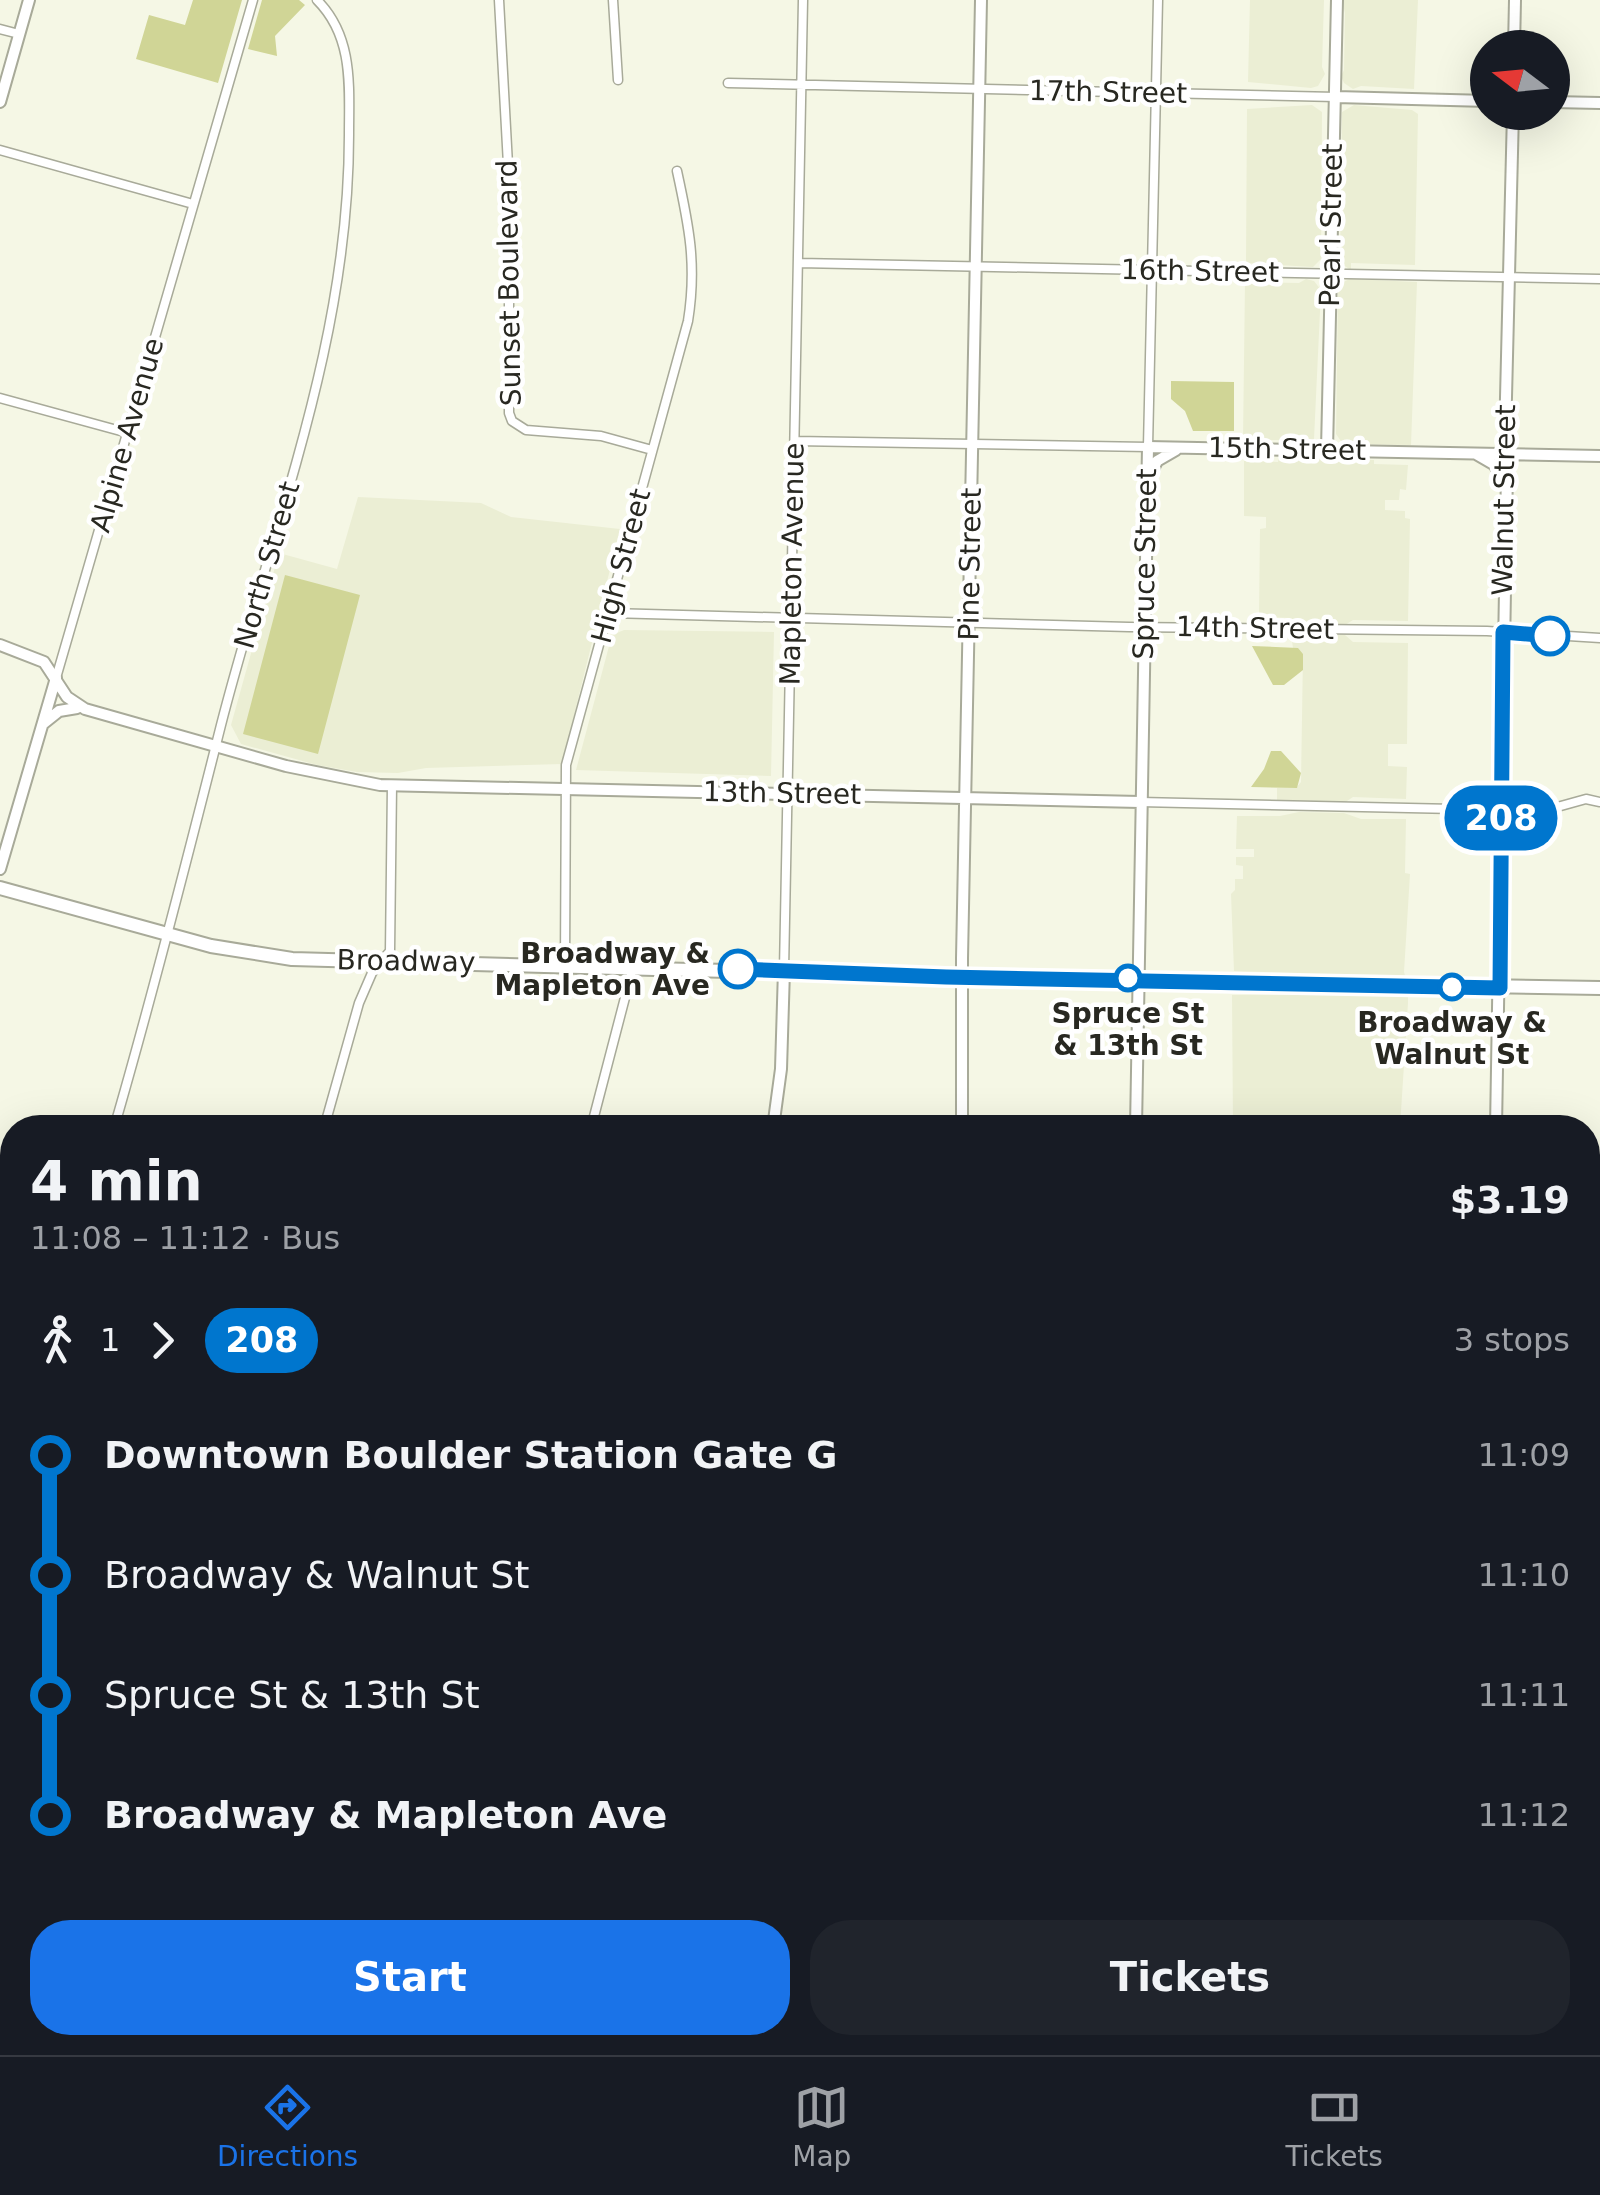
<!DOCTYPE html>
<html lang="en">
<head>
<meta charset="utf-8">
<style>
	body { margin:0; font-family:"DejaVu Sans",sans-serif; background:#20242c; color:#f1f3f6; height:100vh; display:flex; flex-direction:column; font-size:38px; white-space:nowrap }
	* { box-sizing:border-box; margin:0 }
	p { font-size:32px; color:#9ea1a6 }
	.icon { flex:none; width:55px; height:55px; fill:none; stroke:currentColor; stroke-width:2; stroke-linecap:round; stroke-linejoin:round }
	.map { position:relative; flex:1; overflow:hidden }
	.details { position:absolute; left:0px; top:1115px; width:1600px; height:940px; display:flex; flex-direction:column; background:#171b24; border-radius:40px 40px 0 0; box-shadow:0 10px 40px #0002 }
	.details>* { flex:none }
	.badge { padding:0 20px; border-radius:32px; font-size:35px; line-height:65px }
	.needle { width:65px; rotate:286deg }
	.tools { position:absolute; left:1470px; top:30px; display:grid; gap:20px }
	.tools a { display:grid; place-items:center; width:100px; height:100px; border-radius:50%; background:#171b24; box-shadow:0 10px 40px #0002; font-size:50px }
	.map>.badge { position:absolute; translate:-50% -50%; box-shadow:0 0 0 5px #fff }
	.legs { display:flex; align-items:center; gap:15px; height:110px; padding:0 30px; font-size:32px }
	.legs p { margin-inline-start:auto }
	.summary { display:flex; align-items:center; justify-content:space-between; height:170px; padding:0 30px }
	h1 { font-size:55px; font-weight:600; line-height:75px }
	.button { display:flex; gap:20px; margin-top:auto; padding:20px 30px }
	.button a { flex:1; height:115px; border-radius:40px; background:#1a73e8; color:#fff; font-size:40px; font-weight:600; line-height:115px; text-align:center }
	.button a+a { background:#20242c; color:#f1f3f6 }
	ul { padding:0 30px; list-style:none }
	li { display:flex; align-items:center; gap:35px; height:120px; font-size:38px }
	li i { display:grid; place-items:center; width:15px; height:100%; margin:0 12px; background:currentColor }
	li i::after { content:''; width:25px; height:25px; margin:-12px; border:8px solid; border-radius:50%; background:#171b24 }
	li p { margin-inline-start:auto }
	li:first-child i { background:linear-gradient(#0000 50%,currentColor 0) }
	li:last-child i { background:linear-gradient(currentColor 50%,#0000 0) }
	.tab-bar { display:flex; justify-content:space-around; align-items:center; height:140px; border-top:2px solid #363941; background:#171b24; font-size:28px; color:#9ea1a6 }
	.tab-bar a { display:grid; justify-items:center; gap:5px }
	.tab-bar .selected { color:#1a73e8 }
	.map>svg:first-child { display:block }
</style>
</head>
<body>
<div class="map">
<svg width="1600" height="2055" viewBox="0 0 1600 2055">
	<rect width="100%" height="100%" fill="#f5f7e5"/>
	<path fill="#ebeed4" d="M1250 0H1324L1322 67 1325 74 1318 86 1311 88 1248 82Z
		M1342 0H1418L1414 89 1361 86 1353 89 1344 83 1341 76 1344 70 1345 13Z
		M1312 105 1322 112 1321 259 1313 267 1246 263 1247 109Z
		M1354 105 1412 110 1418 114 1415 265 1351 263V270L1340 263 1342 112Z
		M1306 279 1314 281 1321 290 1314 439 1310 444 1300 445 1294 440H1243L1245 282 1299 283Z
		M1350 279 1417 282 1411 445 1343 444 1336 434 1338 291 1343 282Z
		M1279 458 1374 460V464L1408 465 1406 490 1400 489 1399 500H1385V510L1405 511V518L1410 519 1408 621 1353 620 1345 625 1290 624V618L1259 617 1260 529 1266 528V517L1244 516V461L1278 462Z
		M358 497 481 503 511 517 620 529 562 764 426 768 398 773 357 772 317 765 241 744 231 725 279 553 337 569Z
		M624 630 774 632 771 776 576 770 612 635Z
		M1302 634 1345 635 1353 642 1408 643 1407 744H1388V766L1407 767 1406 799 1353 797 1344 803 1277 802V788H1296L1301 782 1303 654 1293 648 1292 641Z
		M1299 812 1344 813 1361 819H1406L1405 873 1410 874 1404 972 1408 986V1003L1400 1127H1233L1232 995H1302L1301 973 1234 971 1231 894 1235 890V879H1243V866L1236 865V857H1254V849H1236L1237 816H1280Z
		M1588 1354H1600V1510H1588Z"/>
	<path fill="#d0d596" d="M193 0H242L218 83 136 59 149 15 185 25Z
		M262 0H299L305 5 275 36 277 56 248 49Z
		M1171 381 1234 382V431H1193L1185 411 1171 399Z
		M285 575 360 595 318 754 243 734Z
		M1252 646 1298 648 1303 654V670L1284 685H1273Z
		M1271 751H1281L1301 773 1297 788 1251 787 1264 769Z"/>
	<g fill="none" stroke-linecap="round" stroke-linejoin="round">
		<g stroke="#a8aa99" stroke-width="11">
			<path id="minor" d="M499 0 509 183V413L512 421 526 430 601 436 652 450
				M613 0 618 80
				M0 29 19 34
				M728 83 1336 97
				M0 150 193 204
				M799 263 1600 279
				M0 398 128 433
				M795 441 1148 447 1158 0
				M610 613 1129 627 1487 631 1600 638
				M56 678 253 0
				M1140 802 1501 810 1550 809 1586 799 1600 802
				M565 964 566 765 688 321C697 265 689 226 677 171
				M784 970 803 0
				M114 1128C153 994 187 860 221 725 272 526 349 344 349 135 349 87 354 37 317 0
				M324 1128 359 1003 372 973 390 951 392 785
				M591 1128 633 967
				M1588 1167H1600
				M0 1446 12 1401
				M0 1847 12 1851
				M0 2012 12 1967
				M238 2042 282 2055
				M937 2042 982 2055
				M153 2055 156 2042
				M327 2055 330 2042
				M735 2055 739 2042
				M916 2055 919 2042
				M1116 2055V2042"/>
		</g>
		<g stroke="#a8aa99" stroke-width="14">
			<path id="tertiary" d="M1514 48 1515 0
				M1336 97 1488 101
				M0 102 29 0
				M1552 102 1600 103
				M1327 450 1337 0
				M1476 454 1495 465 1503 484
				M1148 480 1157 461 1176 450
				M0 645 44 662 67 697 85 709 286 766 380 785 1140 802
				M44 723 59 711 77 708
				M0 869 56 678
				M773 1128 781 1069 784 970
				M962 1128V958L981 0
				M1136 1128 1148 447 1600 456
				M1496 1128 1507 470 1505 438 1513 112
				M0 1378 12 1381
				M1588 1523H1600
				M1294 2054 1332 2055
				M534 2055 537 2042
				M560 2055 563 2042
				M1508 2055H1543"/>
		</g>
		<g stroke="#a8aa99" stroke-width="16">
			<path id="primary" d="M0 888 211 946 292 959 946 977 1600 988
				M1588 1845 1600 1824
				M1588 1880 1600 1861
				M1479 2055 1483 2042
				M1497 2055 1501 2042"/>
		</g>
		<use href="#minor" stroke="#fff" stroke-width="8"/>
		<use href="#tertiary" stroke="#fff" stroke-width="10"/>
		<use href="#primary" stroke="#fff" stroke-width="12"/>
	</g>
	<g fill="none" stroke-linecap="round" stroke-linejoin="round">
		<g stroke="#fff" stroke-width="22">
			<path id="line-1" d="M738 969 946 977 1500 988 1503 632 1550 636"/>
		</g>
		<use href="#line-1" stroke="#0076ce" stroke-width="15"/>
	</g>
	<g fill="#fff" stroke="#0076ce" stroke-width="5">
		<circle cx="1550" cy="636" r="18"/>
		<circle cx="738" cy="969" r="18"/>
		<circle cx="1128" cy="978" r="12"/>
		<circle cx="1452" cy="987" r="12"/>
	</g>
	<g text-anchor="middle" dominant-baseline="central" stroke-width="9" stroke-linejoin="round" paint-order="stroke">
		<g font-size="28" fill="#282821" stroke="#fff">
			<text transform="translate(1108 92) rotate(1)">17th Street</text>
			<text transform="translate(1331 225) rotate(-89)">Pearl Street</text>
			<text transform="translate(1200 271) rotate(1)">16th Street</text>
			<text transform="translate(509 283) rotate(-91)">Sunset Boulevard</text>
			<text transform="translate(127 435) rotate(-74)">Alpine Avenue</text>
			<text transform="translate(1287 449) rotate(1)">15th Street</text>
			<text transform="translate(1504 500) rotate(-89)">Walnut Street</text>
			<text transform="translate(792 564) rotate(-89)">Mapleton Avenue</text>
			<text transform="translate(970 564) rotate(-89)">Pine Street</text>
			<text transform="translate(1145 564) rotate(-89)">Spruce Street</text>
			<text transform="translate(267 565) rotate(-74)">North Street</text>
			<text transform="translate(621 566) rotate(-75)">High Street</text>
			<text transform="translate(1255 628) rotate(1)">14th Street</text>
			<text transform="translate(782 793) rotate(1)">13th Street</text>
			<text transform="translate(406 961) rotate(1)">Broadway</text>
		</g>
		<g font-size="28" font-weight="bold" fill="#282821" stroke="#fff">
			<text x="710" y="953" text-anchor="end">Broadway &amp;<tspan x="710" dy="32">Mapleton Ave</tspan></text>
			<text x="1128" y="1013">Spruce St<tspan x="1128" dy="32">&amp; 13th St</tspan></text>
			<text x="1452" y="1022">Broadway &amp;<tspan x="1452" dy="32">Walnut St</tspan></text>
		</g>
	</g>
</svg>
<div class="tools">
<a><svg class="needle" viewBox="-14 -14 28 28"><path d="M0-13l5 13h-10z" fill="#e53935"/><path d="M0 13l5-13h-10z" fill="#9ea1a6"/></svg></a>
</div>
<b class="badge" style="left:1501px;top:818px;background:#0076ce;color:#fff">208</b>
<section class="details">
<div class="summary"><div><h1>4 min</h1><p>11:08 – 11:12 · Bus</p></div><b>$3.19</b></div>
<div class="legs"><svg class="icon" aria-label="walk" viewBox="0 0 24 24"><circle cx="13" cy="4" r="2"/><path d="M13 8l-2 6 4 7M11 14l-3 7M7 12l3-4h3l4 4"/></svg>1<svg class="icon" aria-label="forward" viewBox="0 0 24 24"><path d="M9 5l7 7-7 7"/></svg><b class="badge" style="background:#0076ce;color:#fff">208</b><p>3 stops</p></div>
<ul>
<li><i style="color:#0076ce"></i><b>Downtown Boulder Station Gate G</b><p>11:09</p></li>
<li><i style="color:#0076ce"></i><span>Broadway &amp; Walnut St</span><p>11:10</p></li>
<li><i style="color:#0076ce"></i><span>Spruce St &amp; 13th St</span><p>11:11</p></li>
<li><i style="color:#0076ce"></i><b>Broadway &amp; Mapleton Ave</b><p>11:12</p></li>
</ul>
<div class="button"><a>Start</a><a>Tickets</a></div>
</section>
</div>
<nav class="tab-bar">
<a class="selected"><svg class="icon" aria-label="directions" viewBox="0 0 24 24"><path d="M12 3l9 9-9 9-9-9zM9 14v-3h6M13 9l2 2-2 2"/></svg>Directions</a>
<a><svg class="icon" aria-label="map" viewBox="0 0 24 24"><path d="M3 6l6-2 6 2 6-2v14l-6 2-6-2-6 2zM9 4v14M15 6v14"/></svg>Map</a>
<a><svg class="icon" aria-label="tickets" viewBox="0 0 24 24"><path d="M3 7h18v10H3zM15 7v10"/></svg>Tickets</a>
</nav>
</body>
</html>
